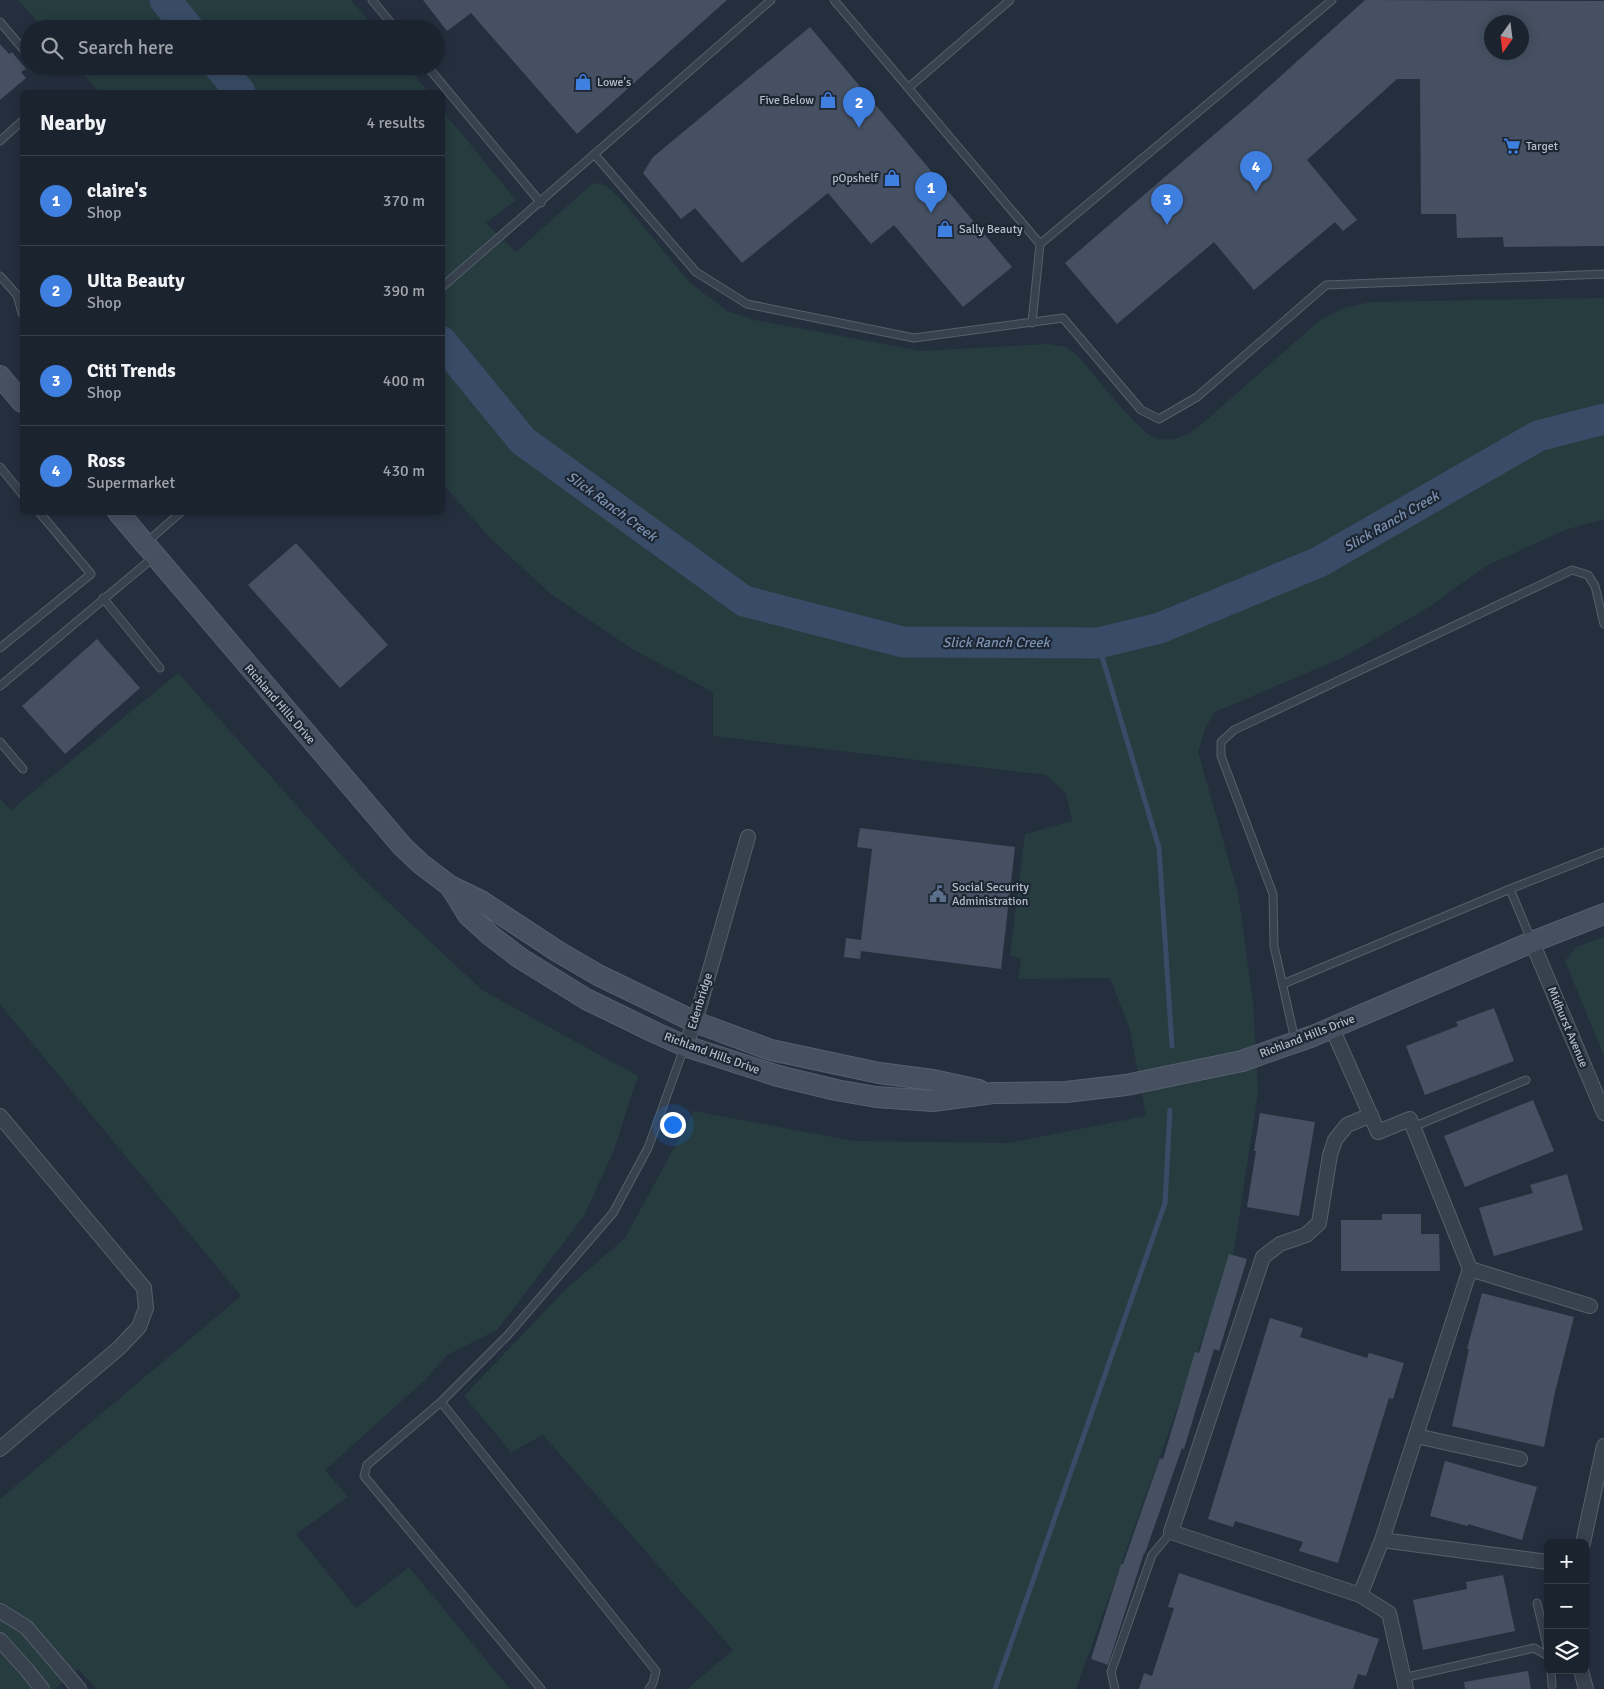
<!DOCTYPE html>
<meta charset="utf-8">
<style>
:root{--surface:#1b232e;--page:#242b36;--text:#f1f3f6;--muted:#a0a4aa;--line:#39404a;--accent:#8ab4f8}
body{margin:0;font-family:Signika,sans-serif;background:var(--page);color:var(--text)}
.controls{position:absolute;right:15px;bottom:15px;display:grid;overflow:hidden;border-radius:8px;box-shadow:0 2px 12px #0003}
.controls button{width:45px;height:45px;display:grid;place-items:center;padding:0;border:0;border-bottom:1px solid var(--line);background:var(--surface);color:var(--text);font:25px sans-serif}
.compass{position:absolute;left:1484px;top:15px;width:45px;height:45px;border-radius:50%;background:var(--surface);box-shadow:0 2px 12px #0003;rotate:194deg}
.you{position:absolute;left:672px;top:1124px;width:18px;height:18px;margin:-12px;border:4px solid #fff;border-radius:50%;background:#1a73e8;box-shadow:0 0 0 8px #1a73e833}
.badge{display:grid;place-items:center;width:32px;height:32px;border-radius:50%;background:var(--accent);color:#fff;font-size:16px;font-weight:700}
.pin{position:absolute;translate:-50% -41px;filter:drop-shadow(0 1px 2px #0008)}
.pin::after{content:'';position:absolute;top:26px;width:18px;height:15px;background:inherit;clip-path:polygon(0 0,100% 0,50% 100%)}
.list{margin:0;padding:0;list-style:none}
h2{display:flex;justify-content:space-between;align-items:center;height:65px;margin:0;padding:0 20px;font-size:21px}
h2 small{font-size:16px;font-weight:400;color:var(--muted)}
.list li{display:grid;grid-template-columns:32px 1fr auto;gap:15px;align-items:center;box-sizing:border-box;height:90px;padding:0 20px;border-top:1px solid var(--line)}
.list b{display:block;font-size:19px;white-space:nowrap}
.list p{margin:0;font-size:16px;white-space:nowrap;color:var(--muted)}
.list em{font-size:16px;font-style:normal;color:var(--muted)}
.icon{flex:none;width:28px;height:28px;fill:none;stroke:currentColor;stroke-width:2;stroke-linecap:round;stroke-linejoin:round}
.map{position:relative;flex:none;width:1604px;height:1689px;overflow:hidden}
.search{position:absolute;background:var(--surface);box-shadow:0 2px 12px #0003;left:20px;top:20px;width:425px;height:55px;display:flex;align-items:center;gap:12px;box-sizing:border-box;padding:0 18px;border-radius:28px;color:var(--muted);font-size:19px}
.panel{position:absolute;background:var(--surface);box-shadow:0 2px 12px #0003;left:20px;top:90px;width:425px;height:425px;border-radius:8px}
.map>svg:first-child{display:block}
.green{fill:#263c3f}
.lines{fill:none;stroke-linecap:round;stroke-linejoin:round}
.stream{stroke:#394c67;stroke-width:5}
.river{stroke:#394c67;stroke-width:31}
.building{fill:#455162;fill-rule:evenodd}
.lane-casing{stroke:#565f6c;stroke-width:9}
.street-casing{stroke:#565f6c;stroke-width:16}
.secondary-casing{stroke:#565f6c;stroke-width:22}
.lane{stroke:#38414e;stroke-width:7}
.street{stroke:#38414e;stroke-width:14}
.secondary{stroke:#465061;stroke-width:20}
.labels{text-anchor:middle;stroke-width:4.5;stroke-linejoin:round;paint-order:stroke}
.poi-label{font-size:12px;fill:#b4bcc9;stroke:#1d2633;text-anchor:start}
.street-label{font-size:12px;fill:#b4bcc9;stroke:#1d2633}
.water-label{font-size:14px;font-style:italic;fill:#7c92b1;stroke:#1d2633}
</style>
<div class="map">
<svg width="1604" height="1689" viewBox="0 0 1604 1689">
<rect width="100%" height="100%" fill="#242f3e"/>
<path class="green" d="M18 0H351L376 29H44Z
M76 66H407L428 92H99Z
M442 110 516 200 486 223 516 252 593 183 605 185 619 197 690 283 727 311 755 320 921 351 1048 344 1066 347 1078 356C1092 372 1139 433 1156 438 1175 443 1188 435 1202 424L1320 320 1344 308 1371 302 1604 298V519L1565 530 1486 566 1429 607 1344 657 1215 712 1205 728 1198 752 1238 893 1253 1002 1258 1093 1234 1251 1076 1689H687L733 1650 543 1435 511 1452 464 1396 564 1291 625 1238 694 1111 854 1141 1009 1143 1146 1116 1130 1030 1110 978 1018 979 1021 959 1010 955 1025 834 1072 821 1066 793 1046 775 713 736V692L632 649 551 594 489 537 443 484Z
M178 673 359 875 482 990 638 1076 614 1150 584 1216 497 1330 447 1355 426 1379 325 1470 348 1497 296 1534 356 1608 409 1567 510 1689H97L78 1669 55 1689H0V1499L241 1296 0 1004V799L11 810Z
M1604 937V1056L1565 961 1576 947Z"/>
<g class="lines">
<path class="stream" d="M1098 643 1159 848 1172 1046
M995 1689 1165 1203 1170 1110"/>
<path class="river" d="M165 0 189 29
M219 66 240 92
M442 342 523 441 744 601 903 642 1098 643 1160 628 1319 562 1538 436 1604 419"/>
</g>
<path class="building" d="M423 0H727L577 134 471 13 447 31Z
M1365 0 1604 1V246L1504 247 1503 237 1457 238 1456 214H1421L1420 79H1397L1307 160 1357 220 1343 231 1335 222 1254 290 1214 242 1117 324 1065 263 1253 101ZM1492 22H1522V52H1492Z
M810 27 1012 267 963 307 894 225 871 244 828 193 742 263 695 208 681 219 643 173 653 157Z
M0 44 9 54 12 52 26 69 21 72 26 78 0 100Z
M296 543 388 645 340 688 248 585Z
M97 639 140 688 65 754 22 706Z
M860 828 1015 847 1001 969 861 951 860 959 844 957 846 938 861 940 872 849 857 847Z
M1494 1008 1514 1061 1425 1095 1406 1046 1458 1026 1456 1022Z
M1533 1100 1554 1151 1465 1187 1444 1136Z
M1260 1113 1315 1122 1299 1216 1247 1207 1256 1151H1254Z
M1567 1174 1583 1230 1494 1256 1479 1208 1533 1193 1530 1185Z
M1382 1214H1421V1234H1439L1440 1271H1341V1220H1382Z
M1229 1254 1247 1259 1219 1351 1214 1349 1184 1449 1182 1448 1145 1553H1144L1108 1665 1091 1659 1121 1564H1123L1160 1458 1163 1459 1195 1352 1199 1353Z
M1482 1293 1574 1317 1555 1392 1544 1447 1452 1426 1469 1349H1467Z
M1270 1318 1303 1328 1300 1337 1367 1358 1369 1353 1404 1363 1393 1399 1389 1398 1338 1563 1299 1551 1303 1542 1235 1521 1233 1527 1208 1519Z
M1445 1461 1537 1487 1522 1540 1468 1524V1526L1430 1516Z
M1179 1573 1379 1639 1366 1676 1358 1674 1353 1689H1139L1144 1673 1152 1676 1174 1608 1168 1607Z
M1503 1575 1515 1631 1423 1650 1413 1600 1467 1589 1466 1582Z
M1528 1671 1531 1689H1465L1464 1682Z"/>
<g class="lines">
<g class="lane-casing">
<path id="lane" d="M372 0 396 29
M834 0 1040 244
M0 22 29 56
M427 66 541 203
M908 88 1010 0
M0 141 22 121
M595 155 696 272 747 304 914 338 1063 318 1141 410 1159 419 1197 397 1326 285 1604 274
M0 276 17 295 22 313
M442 287 771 0
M1032 323 1040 244 1332 0
M0 467 22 494
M147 542 181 512
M103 598 160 668
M0 648 91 574 39 512
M0 686 154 557
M0 742 23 769
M1532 942 1510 889 1604 852
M1283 984 1510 889
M1295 1040 1274 946 1273 894 1221 756V742L1234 730 1572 570 1588 575 1595 586 1604 624
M1413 1127 1526 1080
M441 1402 656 1671 653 1683 649 1689
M1537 1603 1548 1650
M1551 1670 1552 1686
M1403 1678 1534 1648 1548 1656
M541 1689 364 1476 367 1465 441 1402 507 1336 613 1213 648 1148 684 1048
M1115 1689 1111 1672 1152 1555 1171 1532"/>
</g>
<g class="street-casing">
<path id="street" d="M1532 942 1604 1113
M1332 1028 1378 1132 1410 1119 1470 1269 1382 1540 1548 1562
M685 1046 695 1022 748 837
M1371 1115 1347 1125 1335 1140 1330 1155 1319 1223 1306 1235 1280 1244 1263 1257 1171 1532 1360 1595 1382 1540
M0 1116 144 1288 146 1308 139 1327 119 1348 0 1449
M1470 1269 1590 1306
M1416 1436 1520 1459
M1583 1543 1604 1446
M1360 1595 1389 1613 1406 1689
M0 1611 26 1627 79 1689
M0 1640 27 1670 42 1689
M1581 1670 1586 1689"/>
</g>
<g class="secondary-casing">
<path id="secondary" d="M0 376 22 402
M118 512 402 846 421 864 450 886 481 901 557 951 598 975 695 1022 771 1050 879 1073 933 1080 979 1090
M450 886 468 915 490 935 520 958 586 999 656 1033 685 1046 778 1076 836 1090 876 1097 933 1101 993 1093 1066 1092 1126 1085 1242 1061 1313 1036 1532 942 1604 914"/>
</g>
<use href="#lane" class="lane"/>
<use href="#street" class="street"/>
<use href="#secondary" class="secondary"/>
</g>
<defs>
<g id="shop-bare" transform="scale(1.35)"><path d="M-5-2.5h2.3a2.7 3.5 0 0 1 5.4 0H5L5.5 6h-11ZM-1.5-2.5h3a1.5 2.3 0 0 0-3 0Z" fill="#3f7fe0" stroke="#1d2633" stroke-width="2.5" paint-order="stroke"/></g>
<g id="supermarket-bare" transform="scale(1.35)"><path d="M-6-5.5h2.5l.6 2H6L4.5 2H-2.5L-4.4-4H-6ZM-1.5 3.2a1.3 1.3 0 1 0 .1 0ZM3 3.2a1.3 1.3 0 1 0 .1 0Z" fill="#3f7fe0" stroke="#1d2633" stroke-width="2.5" paint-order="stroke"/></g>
<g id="civic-bare" transform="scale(1.35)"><path d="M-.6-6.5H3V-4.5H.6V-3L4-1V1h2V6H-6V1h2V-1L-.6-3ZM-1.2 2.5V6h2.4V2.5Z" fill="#5c6f8a" stroke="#1d2633" stroke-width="2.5" paint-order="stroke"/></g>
</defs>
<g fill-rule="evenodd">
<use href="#shop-bare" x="583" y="82"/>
<use href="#shop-bare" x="828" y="100"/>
<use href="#supermarket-bare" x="1512" y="146"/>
<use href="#shop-bare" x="892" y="178"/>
<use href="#shop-bare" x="945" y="229"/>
<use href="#civic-bare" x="938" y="894"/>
</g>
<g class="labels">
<g class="poi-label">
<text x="597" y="86">Lowe's</text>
<text x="814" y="104" text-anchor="end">Five Below</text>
<text x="1526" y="150">Target</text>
<text x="878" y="182" text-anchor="end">pOpshelf</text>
<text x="959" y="233">Sally Beauty</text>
<text x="952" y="891">Social Security<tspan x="952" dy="14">Administration</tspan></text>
</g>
<g class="street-label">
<text transform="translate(280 704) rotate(49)" y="4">Richland Hills Drive</text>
<text transform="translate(700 1001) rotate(-73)" y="4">Edenbridge</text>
<text transform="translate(1568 1027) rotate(67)" y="4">Midhurst Avenue</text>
<text transform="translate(1307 1036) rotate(-21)" y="4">Richland Hills Drive</text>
<text transform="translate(712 1053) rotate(20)" y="4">Richland Hills Drive</text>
</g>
<g class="water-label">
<text transform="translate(612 506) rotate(36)" y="5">Slick Ranch Creek</text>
<text transform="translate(1391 521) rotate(-30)" y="5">Slick Ranch Creek</text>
<text x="996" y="647">Slick Ranch Creek</text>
</g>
</g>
</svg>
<div class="controls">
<button>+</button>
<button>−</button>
<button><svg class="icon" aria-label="layers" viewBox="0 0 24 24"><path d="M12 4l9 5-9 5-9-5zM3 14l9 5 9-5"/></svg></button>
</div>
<svg class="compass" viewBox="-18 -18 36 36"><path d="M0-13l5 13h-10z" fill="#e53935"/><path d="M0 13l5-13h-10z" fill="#a0a4aa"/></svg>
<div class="you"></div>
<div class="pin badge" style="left:931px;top:213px;background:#3f7fe0">1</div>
<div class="pin badge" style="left:859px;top:128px;background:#3f7fe0">2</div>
<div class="pin badge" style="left:1167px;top:225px;background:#3f7fe0">3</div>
<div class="pin badge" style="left:1256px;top:192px;background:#3f7fe0">4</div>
<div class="search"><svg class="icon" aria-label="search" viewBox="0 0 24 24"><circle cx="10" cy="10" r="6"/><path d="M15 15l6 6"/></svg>Search here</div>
<section class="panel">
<h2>Nearby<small>4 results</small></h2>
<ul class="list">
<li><span class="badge" style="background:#3f7fe0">1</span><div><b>claire's</b><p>Shop</p></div><em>370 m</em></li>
<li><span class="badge" style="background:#3f7fe0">2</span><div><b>Ulta Beauty</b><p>Shop</p></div><em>390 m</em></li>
<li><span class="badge" style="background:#3f7fe0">3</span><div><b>Citi Trends</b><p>Shop</p></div><em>400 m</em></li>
<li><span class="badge" style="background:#3f7fe0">4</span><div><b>Ross</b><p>Supermarket</p></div><em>430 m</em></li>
</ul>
</section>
</div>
